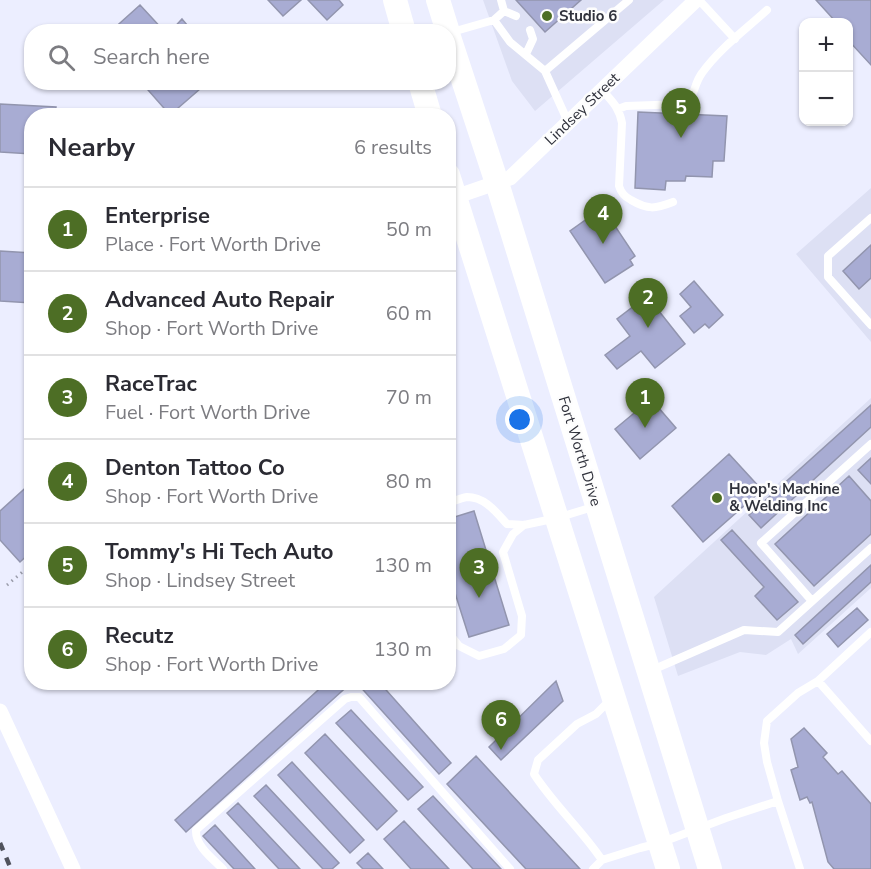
<!DOCTYPE html>
<meta charset="utf-8">
<style>
:root{--surface:#fff;--page:#f2f2f3;--text:#2b2b33;--muted:#7c7c81;--line:#e1e1e2;--accent:#4d6e25}
body{margin:0;font-family:"Nunito Sans",sans-serif;background:var(--page);color:var(--text)}
.controls{position:absolute;right:18px;top:18px;display:grid;overflow:hidden;border-radius:12px;box-shadow:0 2px 4px #0004}
.controls button{width:54px;height:54px;display:grid;place-items:center;padding:0;border:0;border-bottom:2px solid var(--line);background:var(--surface);color:var(--text);font:30px sans-serif}
.you{position:absolute;left:520px;top:420px;width:21px;height:21px;margin:-15px;border:4px solid #fff;border-radius:50%;background:#1a73e8;box-shadow:0 0 0 9px #1a73e833}
.badge{display:grid;place-items:center;width:39px;height:39px;border-radius:50%;background:var(--accent);color:#fff;font-size:20px;font-weight:700}
.pin{position:absolute;translate:-50% -50px;filter:drop-shadow(0 2px 3px #0008)}
.pin::after{content:'';position:absolute;top:32px;width:21px;height:18px;background:inherit;clip-path:polygon(0 0,100% 0,50% 100%)}
.list{margin:0;padding:0;list-style:none}
h2{display:flex;justify-content:space-between;align-items:center;height:78px;margin:0;padding:0 24px;font-size:26px}
h2 small{font-size:20px;font-weight:400;color:var(--muted)}
.list li{display:grid;grid-template-columns:39px 1fr auto;gap:18px;align-items:center;box-sizing:border-box;height:84px;padding:0 24px;border-top:2px solid var(--line)}
.list b{display:block;font-size:22px;white-space:nowrap}
.list p{margin:0;font-size:20px;white-space:nowrap;color:var(--muted)}
.list em{font-size:20px;font-style:normal;color:var(--muted)}
.icon{flex:none;width:33px;height:33px;fill:none;stroke:currentColor;stroke-width:2;stroke-linecap:round;stroke-linejoin:round}
.map{position:relative;flex:none;width:871px;height:869px;overflow:hidden}
.search{position:absolute;background:var(--surface);box-shadow:0 2px 4px #0004;left:24px;top:24px;width:432px;height:66px;display:flex;align-items:center;gap:15px;box-sizing:border-box;padding:0 21px;border-radius:24px;color:var(--muted);font-size:22px}
.panel{position:absolute;background:var(--surface);box-shadow:0 2px 4px #0004;left:24px;top:108px;width:432px;height:582px;border-radius:24px}
.map>svg:first-child{display:block}
.built{fill:#dde0f4}
.building{fill:#a8acd3;stroke:#9295ae;stroke-width:1.5}
.lines{fill:none;stroke-linecap:round;stroke-linejoin:round}
.path{stroke:#9a9caa;stroke-width:3;stroke-dasharray:1.5 4.5;stroke-linecap:butt}
.lane{stroke:#fff;stroke-width:8}
.street{stroke:#fff;stroke-width:15}
.primary{stroke:#fff;stroke-width:24}
.rail{stroke:#50525d;stroke-width:4.5;stroke-dasharray:8 8;stroke-linecap:butt}
.poi-dot{fill:#4d6e25;stroke:#fdfdfd;stroke-width:2}
.labels{text-anchor:middle;stroke-width:5;stroke-linejoin:round;paint-order:stroke}
.poi-label{font-size:15px;font-weight:bold;fill:#30323c;stroke:#fdfdfd;text-anchor:start}
.street-label{font-size:15px;fill:#30323c;stroke:#fdfdfd}
</style>
<div class="map">
<svg width="871" height="869" viewBox="0 0 871 869">
<rect width="100%" height="100%" fill="#eceeff"/>
<path class="built" d="M483 0H664L535 111 512 81Z
M871 188V342L796 254Z
M871 398V588L798 654 791 639 766 655 740 652 678 676 654 597Z"/>
<path class="building" d="M268 0H301L283 16Z
M308 0H339L343 5 327 20Z
M516 0H581L545 32Z
M816 0H871V65L848 40V22H836Z
M140 5 165 32H110Z
M182 19 193 32H170Z
M141 82H208L170 115Z
M0 104 56 107 55 116H32V154L0 152Z
M638 112 727 116 724 161H713L712 177 686 176 685 181H666L665 190 635 188Z
M598 211 608 226 613 223 635 256 630 260 633 265 605 283 570 231Z
M871 245V278L859 289 843 271Z
M0 251 32 253V303L0 301Z
M694 281 723 315 709 328 705 324 694 333 680 316 691 307 680 294Z
M647 296 685 344 655 368 641 351 617 369 605 355 630 336 617 319Z
M651 399 676 428 640 459 615 429Z
M871 405V427L761 528 749 515Z
M729 454 762 490 703 542 672 506Z
M871 458V484L858 470Z
M849 476 871 501V534L814 586 775 544Z
M32 482V551L20 562 0 540V511Z
M474 511 509 625 469 637 448 571V519Z
M732 530 798 602 777 620 755 596 764 587 721 540Z
M871 565V582L803 644 795 635Z
M857 608 868 620 838 647 827 634Z
M556 681 563 701 501 760 489 747Z
M327 682H352L186 832 175 820Z
M356 682H379L451 763 439 774Z
M351 710 423 787 408 800 336 723Z
M804 728 827 753 823 757 838 774 842 771 871 804V869H834L828 862 812 802 810 803 807 797 800 800 791 770 798 767 791 739Z
M325 734 397 811 377 830 305 753Z
M476 756 580 869H526L447 784Z
M292 762 364 840 350 853 278 775Z
M266 785 339 863 332 869H323L254 796Z
M433 796 501 869H473L418 809Z
M238 803 300 869H279L227 813Z
M404 821 449 869H411L384 839Z
M215 825 255 869H234L203 836Z
M368 853 383 869H363L357 863Z"/>
<g class="lines">
<path class="path" d="M7 585 26 569 32 574"/>
<path class="lane" d="M699 0 735 39
M504 11 516 16
M494 20 504 11 501 0
M452 32 494 20 510 42 545 71
M526 54 533 39 530 30
M602 90C612 101 619 107 622 123L619 186C621 193 625 197 631 200 648 210 655 209 673 202
M618 109 626 106 683 104C696 97 693 85 702 73 719 49 745 30 767 10
M568 122 545 71 629 0
M871 218 828 256V277L871 325
M448 503C454 501 461 498 467 497 485 497 496 512 507 524L524 525 557 518 593 507
M812 601 761 543 871 444
M448 632 459 646 479 656 504 649 521 635 522 616 503 552 513 534 524 525
M650 671 744 630 778 632 871 548
M818 681 871 632
M610 700 596 714 577 724 538 760 534 774C554 805 582 830 602 860L640 848 660 843 726 818 778 801 767 762 764 743 767 721 798 693 818 681 871 741
M778 801 800 869
M223 869C213 859 195 846 196 830L345 699 351 697H359L510 869
M593 869 602 860"/>
<path class="street" d="M455 197 510 178 696 0
M0 711 73 869"/>
<path class="primary" d="M395 0 404 32
M438 0 448 32
M448 34 497 183 710 869
M420 82 430 116
M448 175 668 869"/>
<path class="rail" d="M0 843 11 869"/>
</g>
<g class="poi-dot">
<circle cx="547" cy="16" r="6"/>
<circle cx="717" cy="498" r="6"/>
</g>
<g class="labels">
<g class="poi-label">
<text x="559" y="21">Studio 6</text>
<text x="729" y="494">Hoop's Machine<tspan x="729" dy="17">&amp; Welding Inc</tspan></text>
</g>
<g class="street-label">
<text transform="translate(582 109) rotate(-44)" y="5">Lindsey Street</text>
<text transform="translate(580 451) rotate(73)" y="5">Fort Worth Drive</text>
</g>
</g>
</svg>
<div class="controls">
<button>+</button>
<button>−</button>
</div>
<div class="you"></div>
<div class="pin badge" style="left:645px;top:428px">1</div>
<div class="pin badge" style="left:648px;top:328px">2</div>
<div class="pin badge" style="left:479px;top:598px">3</div>
<div class="pin badge" style="left:603px;top:244px">4</div>
<div class="pin badge" style="left:681px;top:138px">5</div>
<div class="pin badge" style="left:501px;top:750px">6</div>
<div class="search"><svg class="icon" aria-label="search" viewBox="0 0 24 24"><circle cx="10" cy="10" r="6"/><path d="M15 15l6 6"/></svg>Search here</div>
<section class="panel">
<h2>Nearby<small>6 results</small></h2>
<ul class="list">
<li><span class="badge">1</span><div><b>Enterprise</b><p>Place · Fort Worth Drive</p></div><em>50 m</em></li>
<li><span class="badge">2</span><div><b>Advanced Auto Repair</b><p>Shop · Fort Worth Drive</p></div><em>60 m</em></li>
<li><span class="badge">3</span><div><b>RaceTrac</b><p>Fuel · Fort Worth Drive</p></div><em>70 m</em></li>
<li><span class="badge">4</span><div><b>Denton Tattoo Co</b><p>Shop · Fort Worth Drive</p></div><em>80 m</em></li>
<li><span class="badge">5</span><div><b>Tommy's Hi Tech Auto</b><p>Shop · Lindsey Street</p></div><em>130 m</em></li>
<li><span class="badge">6</span><div><b>Recutz</b><p>Shop · Fort Worth Drive</p></div><em>130 m</em></li>
</ul>
</section>
</div>
